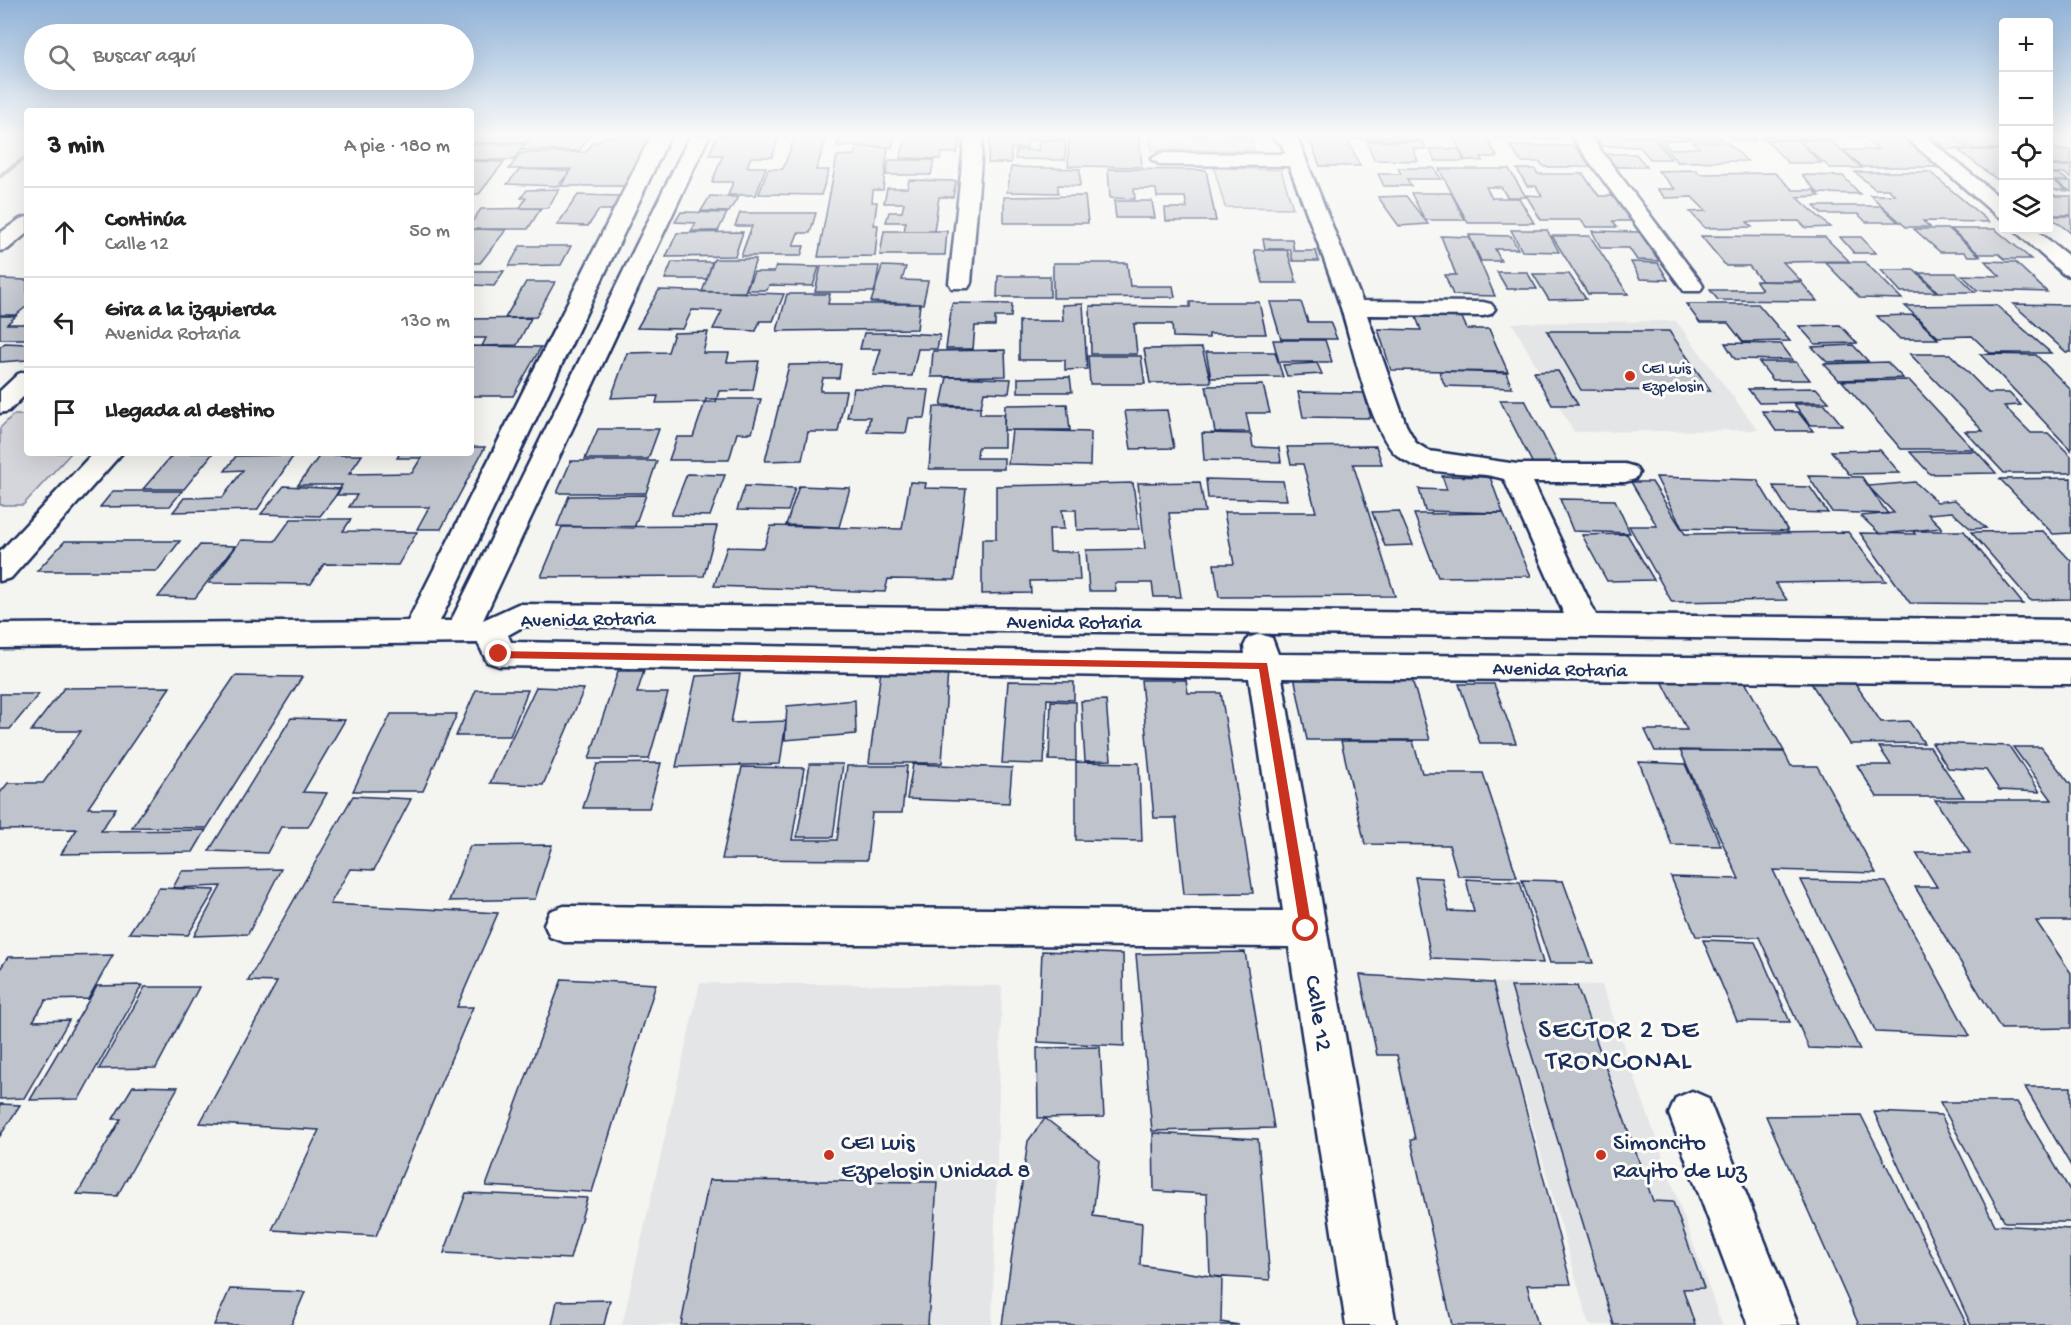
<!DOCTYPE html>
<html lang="es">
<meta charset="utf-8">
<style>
:root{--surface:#fff;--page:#f6f6f6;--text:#222;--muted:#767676;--line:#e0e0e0}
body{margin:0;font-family:"Gochi Hand",sans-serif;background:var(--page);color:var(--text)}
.controls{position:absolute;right:18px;top:18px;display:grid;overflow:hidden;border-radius:6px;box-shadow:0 6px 24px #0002}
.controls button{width:54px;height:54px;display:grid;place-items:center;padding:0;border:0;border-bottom:2px solid var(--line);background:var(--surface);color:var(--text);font:30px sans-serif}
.stop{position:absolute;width:18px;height:18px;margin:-14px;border:4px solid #c8321e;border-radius:50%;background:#fff}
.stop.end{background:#c8321e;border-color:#fff;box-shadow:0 2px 6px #0008}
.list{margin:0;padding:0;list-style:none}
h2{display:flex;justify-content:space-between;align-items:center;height:78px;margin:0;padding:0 24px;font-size:26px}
h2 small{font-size:20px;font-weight:400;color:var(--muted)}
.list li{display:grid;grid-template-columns:39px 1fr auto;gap:18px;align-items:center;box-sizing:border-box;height:90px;padding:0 24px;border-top:2px solid var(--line)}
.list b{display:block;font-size:22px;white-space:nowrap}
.list p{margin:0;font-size:20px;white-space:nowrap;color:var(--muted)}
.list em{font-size:20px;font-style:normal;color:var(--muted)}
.icon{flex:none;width:33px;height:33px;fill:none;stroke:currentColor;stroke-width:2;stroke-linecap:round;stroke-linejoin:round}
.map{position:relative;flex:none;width:2071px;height:1325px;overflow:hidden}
.search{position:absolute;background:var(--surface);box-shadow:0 6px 24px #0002;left:24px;top:24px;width:450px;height:66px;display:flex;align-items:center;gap:15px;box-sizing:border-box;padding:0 21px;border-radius:33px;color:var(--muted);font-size:22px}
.panel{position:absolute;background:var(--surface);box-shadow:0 6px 24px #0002;left:24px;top:108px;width:450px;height:348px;border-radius:6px}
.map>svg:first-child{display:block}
.built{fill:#e4e5e6}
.green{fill:#d4d6db;stroke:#78829c;stroke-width:1.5}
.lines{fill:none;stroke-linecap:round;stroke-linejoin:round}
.stream{fill:#717c98;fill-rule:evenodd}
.building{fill:#bfc3cc;stroke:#1b2f5e;stroke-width:1.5}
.minor-casing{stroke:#1b2f5e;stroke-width:5}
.minor{fill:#fdfcf7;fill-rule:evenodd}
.route{fill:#c8321e}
.poi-dot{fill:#c8321e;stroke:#fdfcf7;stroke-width:2}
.labels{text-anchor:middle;stroke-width:6;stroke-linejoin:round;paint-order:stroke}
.far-poi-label{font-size:16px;fill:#1b2f5e;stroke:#fdfcf7;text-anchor:start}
.street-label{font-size:20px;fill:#1b2f5e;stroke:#fdfcf7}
.near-street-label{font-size:24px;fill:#1b2f5e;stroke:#fdfcf7}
.near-poi-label{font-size:24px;fill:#1b2f5e;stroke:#fdfcf7;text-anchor:start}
.near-quarter-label{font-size:27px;letter-spacing:1.5px;fill:#1b2f5e;stroke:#fdfcf7}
</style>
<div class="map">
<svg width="2071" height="1325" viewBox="0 0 2071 1325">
<rect width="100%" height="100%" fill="#f4f4f1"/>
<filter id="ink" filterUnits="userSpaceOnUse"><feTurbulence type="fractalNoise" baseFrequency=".0167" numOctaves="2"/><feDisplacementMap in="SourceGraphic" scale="12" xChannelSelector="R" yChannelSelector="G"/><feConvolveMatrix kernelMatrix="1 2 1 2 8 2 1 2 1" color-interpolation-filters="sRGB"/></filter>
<g filter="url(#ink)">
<path class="built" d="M1676 321 1758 430 1574 432 1512 323Z
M700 983 1002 986 992 1325H622Z
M1493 983 1602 985 1722 1325H1589Z"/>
<path class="green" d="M1150 136H1250L1254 150H1152Z
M1214 168 1281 170 1293 208 1225 207Z
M13 415H27V453H71L23 505H0V428Z"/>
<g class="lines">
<path class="stream" d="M27 154V159L0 179V173Z"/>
</g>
<path class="building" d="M471 136H529L525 143H471Z
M531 136H589L579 151 521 150Z
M656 136 630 186H561L571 169H509L521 153 586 152 593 142H599L602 137Z
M717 136H779L772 157H751L747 167H766L756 195H728L733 182H712L723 155H709Z
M795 136H827L816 170H829L821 195 759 194 768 169H783Z
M841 136H895L892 147 837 146Z
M907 136H961L957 153H941L940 159 900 158Z
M990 136H1028L1027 148H1011V163H988Z
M1031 136H1065L1064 140H1030Z
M1139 136 1142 167 1068 166 1069 137Z
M1308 136H1346L1360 166H1320Z
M1350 136H1417L1420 140 1351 139Z
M1453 136H1486L1497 157H1481L1483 161 1465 160Z
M1494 136H1557L1559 139H1496Z
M1594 136H1682L1685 140H1655L1671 159H1650L1640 147 1602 146Z
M1685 136H1719L1722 139H1687Z
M1729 136H1752L1755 141 1732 140Z
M1759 136H1839L1842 139H1762Z
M1845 136H1900L1938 167H1863L1843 150H1878L1864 138Z
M1930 136H1951L1968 149H1946Z
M1955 136H1994L2004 143V149H1973Z
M1039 140 1066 141 1065 160 1015 159 1016 150H1038Z
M1658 140H1663L1670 149 1699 148 1693 142H1727L1747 161 1677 162Z
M1766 140H1798L1821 163H1788Z
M1798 140H1830L1862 168H1830Z
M1367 141 1423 142 1426 149H1413L1418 161 1374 160Z
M2048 142 2059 150H2071V165H2048Z
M471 144H524L514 160H471Z
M1510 146H1575L1591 167H1544L1540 162H1521Z
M857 147H888L883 190H873L872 202H877L874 225H878L875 256 818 257 837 156 855 155Z
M1430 149H1459L1464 161H1435Z
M1958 150H2003L2004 181H1999Z
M1605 154H1636L1647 167H1615Z
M889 160H934L931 175H886Z
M471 161 504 162 479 194H471Z
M2048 166H2071V178L2064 173H2048Z
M1011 167 1080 169V186L1058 185V193L1007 192Z
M1398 168H1434L1441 179H1407L1411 186H1384L1378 174H1401Z
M520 169 570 171 558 186 507 184Z
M1108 169 1206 170 1216 221H1166L1165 208H1187L1185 197H1157L1156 189H1134L1135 199 1110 198Z
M1439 169H1509L1526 197H1507L1501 187H1486L1492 198H1519L1534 223H1468Z
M1517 169H1535L1538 174H1583L1599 196H1613L1632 221H1613L1617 227H1586L1581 220H1541L1526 195 1542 196 1536 186H1527Z
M1696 170 1700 174 1775 173 1793 190H1813L1820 196 1797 197 1830 227 1806 228 1799 221 1747 222 1752 227 1705 228 1690 212 1706 211 1692 197 1665 198 1657 189H1675L1658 171Z
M1855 172H1930L1989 222 1923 221 1930 227H1906L1870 195H1895L1888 189H1875Z
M2048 174H2058L2069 181H2054L2067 191 2048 189Z
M1802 175 1843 176 1860 194 1818 193Z
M909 180 956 181 953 197H939L934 231H904L906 222H886L889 212H902L904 203H884L887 188H907Z
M2056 181H2071V192Z
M559 189 548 208H520L526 198H521L527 190Z
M2048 190 2056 196H2071V215H2048Z
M1411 193H1451L1465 220H1425Z
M578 195 622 196 613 210H599L588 226 557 225Z
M710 196 738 197 729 212 701 211Z
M1085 196 1088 223H1004V197Z
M1406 196 1428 224 1399 226 1378 197Z
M1114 201H1152L1155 218H1116Z
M1814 206H1881L1898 222H1866L1858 214H1822Z
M541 208 528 229H471V223L481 209Z
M681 212 727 213 718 231H691L696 223 675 222Z
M740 213H816L810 233H798L793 246H804L801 256H741L752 226H735Z
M2049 216H2071V233Z
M473 229 506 230 480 263H471Z
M1914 229H1949L1980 256H1968L1964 252H1940Z
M1951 229H1995L2031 259H2005L1999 254H1979Z
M1511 230H1547L1559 252 1522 251Z
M884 231H947L945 255H880Z
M1592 231 1640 232 1659 261 1637 260 1629 248H1601Z
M743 232 735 256 666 257 677 233Z
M1469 235 1511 236 1518 249H1495L1501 261H1481Z
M1441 236 1469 237 1495 296 1453 295 1445 275H1456Z
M1552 236H1590L1628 294H1588Z
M1701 236 1825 237 1849 261 1783 262 1801 281H1762L1749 266H1726Z
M1840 237H1861L1876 253H1854Z
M1263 239H1292L1294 251H1316L1319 261H1293L1290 249H1265Z
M520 246H571L561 265 509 266Z
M1254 250H1287L1297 283H1263Z
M714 259H756L745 292H702Z
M1985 261 2015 262 2047 292 1977 290 1962 275 2000 276Z
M672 262H712L707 279H665Z
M1631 262 1658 263 1668 280 1640 279Z
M1825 262H1865L1902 299 1860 298Z
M1053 263H1127L1130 286H1173L1175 297 1053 298Z
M776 266 819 267 813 286 769 285 767 290H746L754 272H774Z
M821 266H879L875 292H815Z
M882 266 906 267 902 280 928 281 923 304 871 302Z
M1881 270H1914L1936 292H1901Z
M471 271H504L494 286 473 285 471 288Z
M1497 272H1527L1537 289H1507Z
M1919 273H1956L1975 292H1938Z
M1533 274H1569L1586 299 1549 300Z
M998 276H1050V297H997Z
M0 279 27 280V306L16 315H0Z
M1756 281 1801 282 1817 301 1718 300 1710 290H1762Z
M526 282H555L536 317 505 318Z
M659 290 784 294 773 321H760L756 331 713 329 722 311 692 310 683 329 637 328Z
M787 294H830L828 304H920L917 329 777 331Z
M1190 302H1259L1266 334H1209V338L1173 337 1172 324H1134L1137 354H1091L1090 306 1190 307Z
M1270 302H1301L1308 322H1330L1337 339H1281Z
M952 303 1012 304 1011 317H995V326H975L973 349H946Z
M1083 304 1087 369 1065 370V360H1019V321H1063L1062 305Z
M1686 304H1758L1790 341 1743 342 1728 323H1700Z
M2013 304 2071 305V352H2066Z
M1996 305 2051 353H1990L1972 336 1938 337 1905 306Z
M1414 312 1460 313 1467 329H1489L1508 372 1391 370 1378 329 1421 330Z
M1913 315 1938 339H1900L1877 316Z
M0 316H16L7 324H27V339H0Z
M531 318 517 345 482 346 486 338H471V319Z
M1840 325 1857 343 1815 344 1799 326Z
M1547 331H1669L1711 391 1581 390Z
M708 332 703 353H729L727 362 759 361 753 390 719 391 716 402 656 403 658 396 611 398 627 353 668 352 674 333Z
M864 333H902L940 335 937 349H918L912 376 873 375 881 349H860Z
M1273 340H1325L1332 362H1279Z
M5 343 27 344V360L0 362V347Z
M1725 343 1781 344 1793 360 1735 359Z
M1853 345 1868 361 1827 362 1812 347Z
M471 346 541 347 513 396H471Z
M1202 348 1211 382 1150 383 1144 349Z
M1005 350 1006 376 931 377 933 351Z
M1206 352H1275L1283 377 1211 378Z
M1910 354H1950L1988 393H2009L2021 405 2004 406 2031 433H2048L2071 456V473H2004L1965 431H1983Z
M1980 354 2036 355 2071 390V450Z
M1088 356H1141L1145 384H1090Z
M1759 362H1796L1810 380H1773Z
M1887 362 1903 378 1839 380 1824 364Z
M1317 363 1322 374 1287 376 1283 365Z
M841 364 839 378H823L820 391H846L838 432H808L802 460 765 461 789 365Z
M1439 371 1506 373 1512 388 1445 386Z
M1558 371 1578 405H1552L1534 372Z
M947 377 1011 379 1009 393 984 392 981 407 941 405Z
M1070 377 1072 392H1018V378Z
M1909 380 1973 449H1901L1842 381Z
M1263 385 1270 413H1246L1250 432H1215L1206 386Z
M854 388 929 390 925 418H909L906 433 867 432 870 417H847Z
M1816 388 1829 402 1759 403 1748 389Z
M1298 392 1364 393 1371 418 1303 417Z
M706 399H761L752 433H737L729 460H669L677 437H693Z
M1500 400H1525L1559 466H1534Z
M1067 404 1070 430H1004L1005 405Z
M1794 404H1825L1842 425H1810Z
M934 407H980V414H1004V447H978L977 458H1004V469H929Z
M1167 410 1174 448 1131 449 1125 411Z
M1762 411 1798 412 1813 431H1776Z
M598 429H659L648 459H585Z
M1012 430 1091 432 1090 466 1008 464Z
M1202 433 1251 434 1253 447 1279 448 1281 462 1204 460Z
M1376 446 1382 464H1353L1395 596 1219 597 1214 564H1234L1224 512H1316L1303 464H1291L1287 447Z
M471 447H485L441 529H417L429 507H349L357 495H336L342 485H298L320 455H362L349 474 412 473 421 458H397L400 453H471Z
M1880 450 1900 473 1849 474 1831 451Z
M1976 451 1996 473 1930 474 1910 452Z
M174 453H213L184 489H143Z
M294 455 257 510 173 512 184 498 223 497 243 470 225 471 236 456Z
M571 461H657L646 493H557Z
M687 474 725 475 710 516 671 515Z
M1442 476 1490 477 1503 513 1425 511 1419 489 1447 490Z
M1808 476 1862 477 1888 514 1832 512Z
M1656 477 1757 480 1788 531 1682 528Z
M2071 478V533L2053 534 2000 479Z
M1206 479 1283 481 1287 500 1208 498Z
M910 482 926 483 925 488 966 489 955 580 888 579 885 592 714 586 727 547 764 548 771 526 902 529Z
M1200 482 1205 512 1169 513 1181 597H1154L1152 583H1115L1116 591H1089L1086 550 1145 549 1138 483Z
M1631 482H1652L1685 534 1848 532 1886 581 1775 583 1787 600 1672 602 1629 526H1657Z
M1915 482 1937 502 1955 500 1986 528 1971 529 1952 512 1928 514 1942 528 1880 534 1861 516 1894 513 1868 486Z
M1133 483 1139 529 1077 530 1076 510H1062L1064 529H1049L1050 552H1078L1080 580 1030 581 1031 593 982 594V539H996V486Z
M284 486 341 489 320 516 261 514Z
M745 486 795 488 788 511 737 510Z
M799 486 850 488 839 527 786 525Z
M1773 486 1810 487 1828 513 1789 512Z
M113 491H182L170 506 100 507Z
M646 495 634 528 557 526 569 496Z
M1560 499 1615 500 1630 533 1573 531Z
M1399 511 1413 545 1385 546 1372 512Z
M1503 513 1531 576 1438 577 1414 514Z
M291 519H351L343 531 417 532 398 565 324 564 311 584 209 583 241 540 275 541Z
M717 526 704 576 541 577 562 527Z
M1913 531H1964L2023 604 1910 603 1860 533 1915 534Z
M2043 531 2071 561V599L2030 600 1971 532Z
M1627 534 1654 580 1607 581 1582 535Z
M65 541H180L157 571H37Z
M200 545 235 546 195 598 158 597Z
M881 670H948L942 763H869Z
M618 671H644L637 693H668L649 759H589Z
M1658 673H1740L1784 751H1655L1645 730H1687Z
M740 674 731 723 786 721 780 764 676 767 696 676Z
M235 676 302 677 207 828 132 827Z
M1294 676H1411L1430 740H1307Z
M1141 680H1186L1188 693H1221L1253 893 1184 894 1176 818H1154Z
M1809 680H1853L1881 722 1909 721 1924 743 1850 744Z
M1008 681 1074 682V700L1047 699 1044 764 1002 763Z
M1459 684H1494L1516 743H1480Z
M170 687 88 808H116L101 831 206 830 193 852 61 854 77 829 0 830V793L8 783H43L81 731H31L64 688Z
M536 687 584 689 543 785 490 783Z
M476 690H528L510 736H456Z
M0 694H39L10 729H0Z
M855 700 856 734 785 740 787 706Z
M1106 700 1111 760 1085 761 1081 701Z
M1051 701 1076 702V761L1049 760Z
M391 714H457L423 791H353Z
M291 718 345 720 303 792 327 793 308 827H281L267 853 209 851Z
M1341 741H1413L1422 773H1483L1517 877 1458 876 1449 845 1365 844Z
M1932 743 2009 746 2040 792 1999 790 1986 770 1948 768Z
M1879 747H1930L1964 797H1877L1857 765H1891Z
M2013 747H2041L2071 785V921H2036L2071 973V1028L2001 1029 1915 887H1937L1916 853H1970L1935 800H2052Z
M1680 750 1784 752 1791 766H1817L1876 873 1773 870 1860 1050 1809 1048 1759 937 1696 936 1671 877 1739 879Z
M1076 762 1139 763 1142 841 1076 840Z
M1639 762 1685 764 1721 846 1672 845Z
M661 763 649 808H583L597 764Z
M810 764H843L833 837H797Z
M913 764 1012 768 1009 803 907 799Z
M847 766H907L902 813H872L867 860 722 859 742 767 804 768 792 840H837Z
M353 796 411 799 374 870 350 869 330 904 498 913 457 1007H473L376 1236 272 1230 319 1130 200 1123 277 982 248 981Z
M552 845 535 899 449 901 470 846Z
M281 869 248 934 194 936 221 886 173 888 182 871Z
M1415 877 1442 878 1449 911 1474 912 1466 879 1520 882 1543 963 1431 958Z
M1522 880 1563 881 1593 963H1550Z
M1801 880 1886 882 1970 1036 1876 1032Z
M159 888 215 890 188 935 129 933Z
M1703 940 1755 942 1790 1022 1737 1021Z
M1042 951 1123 954 1124 1046 1038 1042Z
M1245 952 1274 1128 1152 1131 1136 954Z
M113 955 88 999 46 1000 33 1021 69 1020 24 1098 0 1099V969L8 957Z
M1360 975 1493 983 1571 1284 1527 1285 1538 1325H1452L1411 1140 1415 1139 1397 1055H1377Z
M562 979 656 984 592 1192 486 1186Z
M142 985 79 1099 30 1100 97 986Z
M1577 986 1653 1201 1673 1202 1704 1288 1683 1289 1695 1325H1614L1511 987Z
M145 987H199L156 1068 99 1069Z
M1100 1047 1104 1117 1038 1118 1037 1048Z
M133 1086 178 1087 117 1196 77 1194 121 1119H113Z
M2025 1087H2071V1166Z
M1940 1102H2017L2071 1192V1222H2005Z
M0 1104 20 1105 0 1136Z
M1874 1112 1941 1115 1995 1225 2071 1229V1325H1971Z
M1861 1115 1967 1325H1859L1766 1116Z
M1045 1118 1099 1160 1093 1216 1142 1223 1140 1265 1222 1278 1221 1322 1239 1325H1002L1028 1141Z
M1153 1133 1258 1139 1270 1280 1210 1276 1207 1194 1154 1191Z
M709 1180 937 1182 928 1325H681Z
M466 1193 587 1198 570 1259 444 1253Z
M230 1289 305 1292 291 1325H214Z
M610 1300 604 1325H552L557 1301Z"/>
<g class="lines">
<g class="minor-casing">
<path id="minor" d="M651 136H670L440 621H451L690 136H709L483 620 518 604 1564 614 1504 479C1469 468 1428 480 1398 456 1371 435 1352 342 1341 308 1325 260 1307 213 1289 166L1161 165 1151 159 1161 153 1285 154 1282 145 1271 136H1294L1299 142 1362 301 1483 302 1491 304 1495 309 1491 314 1483 316 1367 315 1406 425 1416 443 1429 451 1517 464H1625L1635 467 1639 473 1635 479 1625 482H1533L1596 615 2071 620V642L524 626 508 635 511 642 1245 654 1244 646 1248 638 1260 634 1272 638 1278 654 2071 660V684L1282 678 1396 1325H1346L1289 947 564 942 550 937 544 924 550 911 564 906 1283 911 1249 678 499 666 487 662 478 643 0 648V624L408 621Z
M965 136H983L971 283 968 288H952L949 283Z
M1571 136H1590L1700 281 1703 286 1700 291H1684Z
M1904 136H1925L2004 201V218L1997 216Z
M27 217V233L8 249 0 251V233L20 219Z
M2014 230H2036L2071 258V276L2063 274Z
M27 371V393L9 411 0 413V391L18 374Z
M93 453H122L11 578 0 581V552Z
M1692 1091 1708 1098 1798 1325H1748L1669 1114 1676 1098Z"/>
</g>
<use href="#minor" class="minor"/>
</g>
</g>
<linearGradient id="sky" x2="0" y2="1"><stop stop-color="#8fb2d8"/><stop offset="0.42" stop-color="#fafaf9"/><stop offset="1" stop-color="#fafaf9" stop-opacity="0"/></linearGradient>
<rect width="2071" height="322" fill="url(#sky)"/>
<path class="route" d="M499 651 1267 663 1312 929 1306 934 1300 929 1259 669 499 658 494 654Z"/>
<g class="poi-dot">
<circle cx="1630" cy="376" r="6"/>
<circle cx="829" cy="1155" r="6"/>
<circle cx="1601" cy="1155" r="6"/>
</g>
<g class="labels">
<g class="far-poi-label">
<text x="1642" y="373">CEI Luis<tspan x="1642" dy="18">Ezpelosin</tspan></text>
</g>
<g class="street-label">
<text transform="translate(588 618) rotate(-1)" y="7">Avenida Rotaria</text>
<text x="1074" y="628">Avenida Rotaria</text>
<text transform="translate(1560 668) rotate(1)" y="7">Avenida Rotaria</text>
</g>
<g class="near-street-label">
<text transform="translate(1320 1013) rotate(81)" y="8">Calle 12</text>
</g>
<g class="near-poi-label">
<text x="841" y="1149">CEI Luis<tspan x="841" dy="28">Ezpelosin Unidad 8</tspan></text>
<text x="1613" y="1149">Simoncito<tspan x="1613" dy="28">Rayito de Luz</tspan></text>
</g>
<g class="near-quarter-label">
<text x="1619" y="1037">SECTOR 2 DE<tspan x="1619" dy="31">TRONCONAL</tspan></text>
</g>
</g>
</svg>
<div class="controls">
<button>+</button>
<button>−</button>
<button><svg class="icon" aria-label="locate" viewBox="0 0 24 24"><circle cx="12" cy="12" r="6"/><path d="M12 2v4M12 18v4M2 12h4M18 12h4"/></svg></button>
<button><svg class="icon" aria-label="layers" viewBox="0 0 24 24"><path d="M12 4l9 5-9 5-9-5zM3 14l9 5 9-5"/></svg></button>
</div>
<div class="stop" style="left:1306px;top:929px"></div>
<div class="stop end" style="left:499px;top:654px"></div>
<div class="search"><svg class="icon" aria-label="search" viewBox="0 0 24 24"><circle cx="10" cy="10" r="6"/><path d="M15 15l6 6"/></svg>Buscar aquí</div>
<section class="panel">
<h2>3 min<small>A pie · 180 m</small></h2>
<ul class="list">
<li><svg class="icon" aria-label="ahead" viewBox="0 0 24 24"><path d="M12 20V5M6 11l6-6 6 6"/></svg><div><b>Continúa</b><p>Calle 12</p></div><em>50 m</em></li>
<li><svg class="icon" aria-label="left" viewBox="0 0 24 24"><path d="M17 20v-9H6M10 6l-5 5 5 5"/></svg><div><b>Gira a la izquierda</b><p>Avenida Rotaria</p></div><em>130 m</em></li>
<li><svg class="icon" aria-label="arrive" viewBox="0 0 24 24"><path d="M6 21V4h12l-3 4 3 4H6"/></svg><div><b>Llegada al destino</b></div></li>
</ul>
</section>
</div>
